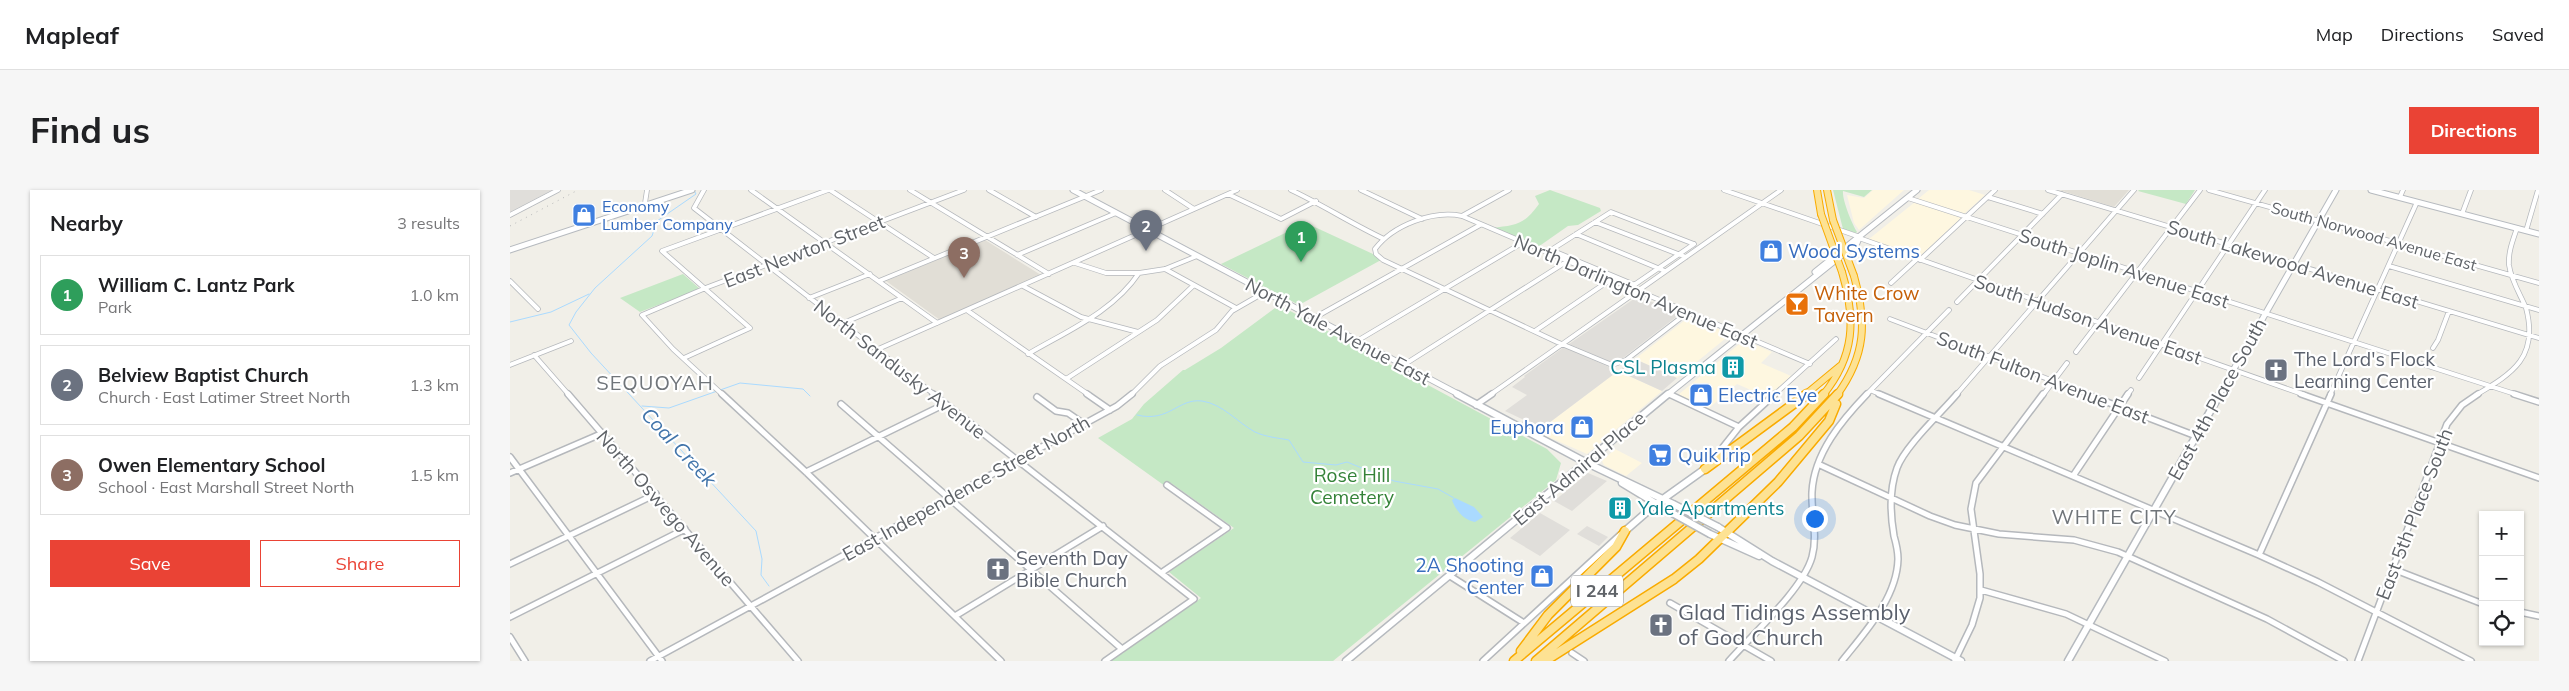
<!DOCTYPE html>
<meta charset="utf-8">
<style>
:root{--surface:#fff;--page:#f6f6f6;--text:#202124;--muted:#757577;--line:#e0e0e0;--accent:#ea4335}
body{margin:0;font-family:Mulish,sans-serif;background:var(--page);color:var(--text)}
.controls{position:absolute;right:15px;bottom:15px;display:grid;overflow:hidden;border-radius:0px;box-shadow:0 1px 4px #0004}
.controls button{width:45px;height:45px;display:grid;place-items:center;padding:0;border:0;border-bottom:1px solid var(--line);background:var(--surface);color:var(--text);font:25px sans-serif}
.you{position:absolute;left:1304px;top:328px;width:18px;height:18px;margin:-12px;border:4px solid #fff;border-radius:50%;background:#1a73e8;box-shadow:0 0 0 8px #1a73e833}
.badge{display:grid;place-items:center;width:32px;height:32px;border-radius:50%;background:var(--accent);color:#fff;font-size:16px;font-weight:700}
.pin{position:absolute;translate:-50% -41px;filter:drop-shadow(0 1px 2px #0008)}
.pin::after{content:'';position:absolute;top:26px;width:18px;height:15px;background:inherit;clip-path:polygon(0 0,100% 0,50% 100%)}
.list{margin:0;padding:0;list-style:none}
h2{display:flex;justify-content:space-between;align-items:center;height:65px;margin:0;padding:0 20px;font-size:21px}
h2 small{font-size:16px;font-weight:400;color:var(--muted)}
.list li{display:grid;grid-template-columns:32px 1fr auto;gap:15px;align-items:center;box-sizing:border-box;height:80px;margin:0 10px 10px;padding:0 10px;border:1px solid var(--line);border-radius:0px}
.list b{display:block;font-size:19px;white-space:nowrap}
.list p{margin:0;font-size:16px;white-space:nowrap;color:var(--muted)}
.list em{font-size:16px;font-style:normal;color:var(--muted)}
.actions{display:flex;gap:10px;padding:15px 20px}
.actions a{flex:1;padding:11px 0;border:1px solid var(--accent);border-radius:0px;text-align:center;font-size:18px;color:var(--accent)}
.actions .main{background:var(--accent);color:#fff}
.icon{flex:none;width:28px;height:28px;fill:none;stroke:currentColor;stroke-width:2;stroke-linecap:round;stroke-linejoin:round}
.map{position:relative;flex:none;width:2029px;height:471px;overflow:hidden;border-radius:0px}
header{display:flex;align-items:center;gap:30px;box-sizing:border-box;height:70px;padding:0 25px;background:var(--surface);border-bottom:1px solid var(--line)}
header strong{font-size:24px}
nav{display:flex;gap:28px;margin-inline-start:auto;font-size:18px}
.intro{display:flex;align-items:center;justify-content:space-between;box-sizing:border-box;height:120px;padding:0 30px}
h1{margin:0;font-size:35px}
.button{padding:12px 22px;border-radius:0px;background:var(--accent);color:#fff;font-size:18px;font-weight:700}
main{display:flex;gap:30px;padding:0 30px}
aside{flex:1;background:var(--surface);border-radius:0px;box-shadow:0 1px 4px #0004}
.map>svg:first-child{display:block}
.commercial{fill:#fef7e0}
.industrial{fill:#e0deda}
.education{fill:#e1ded6}
.green{fill:#c5e8c5}
.water{fill:#aadaff}
.lines{fill:none;stroke-linecap:round;stroke-linejoin:round}
.stream{stroke:#aadaff;stroke-width:1}
.street-far1-casing{stroke:#b5b8bc;stroke-width:5.5}
.street-casing{stroke:#b5b8bc;stroke-width:8}
.secondary-far1-casing{stroke:#b6babf;stroke-width:7}
.secondary-casing{stroke:#b6babf;stroke-width:9}
.highway-far1-casing{stroke:#f9ab00;stroke-width:8}
.highway-casing{stroke:#f9ab00;stroke-width:11}
.street-far1{stroke:#fff;stroke-width:4}
.street{stroke:#fff;stroke-width:5}
.secondary-far1{stroke:#fff;stroke-width:5}
.secondary{stroke:#fff;stroke-width:6}
.highway-far1{stroke:#fde293;stroke-width:6}
.highway{stroke:#fde293;stroke-width:8}
.rail{stroke:#b6b7b8;stroke-width:1;stroke-dasharray:1 5;stroke-linecap:butt}
.secondary-bridge-casing{stroke:#b6babf;stroke-width:9;stroke-linecap:butt}
.highway-bridge-casing{stroke:#f9ab00;stroke-width:8;stroke-linecap:butt}
.secondary-bridge{stroke:#fff;stroke-width:6}
.highway-bridge{stroke:#fde293;stroke-width:6}
.labels{text-anchor:middle;stroke-width:4.5;stroke-linejoin:round;paint-order:stroke}
.far-shop-label{font-size:16px;fill:#366cbe;stroke:#fff;text-anchor:start}
.far-street-label{font-size:16px;fill:#5f6368;stroke:#fff}
.shield{fill:#fff;stroke:#8f9295;stroke-width:1}
.shield-label{font-size:18px;font-weight:bold;fill:#5f6368}
.street-label{font-size:19px;fill:#5f6368;stroke:#fff}
.shop-label{font-size:19px;fill:#366cbe;stroke:#fff;text-anchor:start}
.food-label{font-size:19px;fill:#c56008;stroke:#fff;text-anchor:start}
.worship-label{font-size:19px;fill:#5b616d;stroke:#fff;text-anchor:start}
.culture-label{font-size:19px;fill:#0d838f;stroke:#fff;text-anchor:end}
.park-label{font-size:19px;fill:#348238;stroke:#fff}
.neighbourhood-label{font-size:20px;letter-spacing:1px;fill:#70757a;stroke:#fff}
.water-label{font-size:20px;font-style:italic;fill:#4174aa;stroke:#fff}
.near-worship-label{font-size:22px;fill:#5b616d;stroke:#fff;text-anchor:start}
</style>
<header>
<strong>Mapleaf</strong>
<nav><a>Map</a><a>Directions</a><a>Saved</a></nav>
</header>
<div class="intro"><h1>Find us</h1><a class="button">Directions</a></div>
<main>
<aside>
<h2>Nearby<small>3 results</small></h2>
<ul class="list">
<li><span class="badge" style="background:#2e9e5b">1</span><div><b>William C. Lantz Park</b><p>Park</p></div><em>1.0 km</em></li>
<li><span class="badge" style="background:#6b7280">2</span><div><b>Belview Baptist Church</b><p>Church · East Latimer Street North</p></div><em>1.3 km</em></li>
<li><span class="badge" style="background:#8d6e63">3</span><div><b>Owen Elementary School</b><p>School · East Marshall Street North</p></div><em>1.5 km</em></li>
</ul>
<div class="actions"><a class="main">Save</a><a>Share</a></div>
</aside>
<div class="map">
<svg width="2029" height="471" viewBox="0 0 2029 471">
<rect width="100%" height="100%" fill="#f1efe8"/>
<path class="commercial" d="M1363 0H1394L1349 40 1344 33 1337 5 1354 8Z
M1419 0H1459L1475 5 1454 24 1408 9Z
M1405 12 1452 27 1409 67 1359 49Z
M1179 127 1221 144 1167 188 1125 169Z
M1234 150 1262 162 1251 173 1281 186 1257 207 1227 194 1198 219 1168 205Z
M1108 181 1152 201 1077 264 1027 242Z
M1105 259 1132 273 1116 286 1094 275 1092 271Z"/>
<path class="industrial" d="M0 0H42L0 22Z
M1128 106 1170 124 1113 168 1103 173 1059 154Z
M1054 157 1108 181 1125 169 1167 188 1152 201 1108 181 1027 242 1011 233 1014 230 995 221 1017 205 1002 197 1015 187 1014 186Z
M1078 283 1097 291 1062 321 1044 311Z
M1030 323 1060 340 1030 366 1000 348Z
M1077 336 1098 347 1089 356 1067 344Z"/>
<path class="education" d="M1549 0H1619L1604 17Z
M475 50 531 85 430 130 376 91Z"/>
<path class="green" d="M1040 0 1090 18 1091 21 1068 35 1058 36 1028 57 982 38C1006 35 1014 35 1029 14L1025 6Z
M1323 0H1362L1354 7 1333 1C1332 10 1342 34 1347 42L1346 43 1333 39Z
M1685 0 1676 14 1628 1 1629 0Z
M796 33 863 64 871 70 789 115 711 74Z
M173 84 190 99 130 122 110 108Z
M769 115 1037 259 1051 273 1046 290 823 471H601L691 408 659 382 724 338 661 293 655 296 588 248 622 229 634 214 673 180H675L711 158Z"/>
<path class="water" d="M945 308 964 317 973 327 965 332C954 330 946 321 942 310Z"/>
<g class="lines">
<path class="stream" d="M184 0 186 4 147 31 142 46 85 98 66 122 59 135 81 163 246 341 252 369 251 385 259 396
M0 132 41 122 79 104
M132 216 159 218 230 193 293 199 300 206
M627 225C659 233 668 208 692 211 713 214 728 233 745 242 756 247 768 248 779 250L793 272 826 275 837 272 884 291 928 299 944 308"/>
<g class="street-far1-casing">
<path id="street-far1" d="M137 0 135 13 137 15
M194 0 184 18 425 205
M241 0 427 133
M320 0 424 68
M400 0 539 84
M479 0 526 27
M655 0 684 19
M781 0C813 15 842 34 874 49
M851 0 912 29
M1214 0 1350 47
M1538 0 2029 148
M1699 0 2029 93
M718 4 771 29 806 11
M1478 7 1533 24
M1890 7 1893 0
M1398 8 2008 205
M1952 24 1961 0
M0 25 48 0
M952 26 999 0
M1085 32 1176 67
M2016 41 2028 0
M1066 44 1155 81
M1349 48 1795 205
M1041 60 1101 22 1184 54
M1041 60 1125 95
M507 65 606 23
M1410 70 1485 0
M565 73 596 83H629
M1879 76 2029 120
M655 79 726 118
M0 91 28 119
M369 91 591 0
M1381 93 1407 69
M1124 95 1184 54
M513 96 571 127 628 142
M299 108 360 84
M1447 112 1552 4
M458 121 579 205
M1177 123 1116 170 1102 175 1047 152 873 70 866 64 865 59C883 35 923 20 952 26L1300 174
M804 128 970 35
M1380 129 1580 205
M331 134 392 108
M1025 141 1100 90
M847 151 1012 53
M1923 158 1928 150 1939 121
M366 160 727 0
M1566 162 1690 0
M518 164C557 141 603 122 629 83L655 79 687 66
M24 165 59 205
M174 168 240 138 152 61 318 0
M0 175 61 151
M892 176 1056 72
M1629 188 1755 0
M556 189 647 130 684 95
M1362 201 1372 205
M1159 204 1162 205
M213 205 163 159 132 125 198 97 454 0
M621 205 650 176 706 140 722 121 755 102
M980 205 1271 0
M1264 205 1326 149
M1356 205 1439 120
M1446 205 1624 0
M1533 205 1557 173
M1617 205 1621 200
M1820 205 1907 12
M1966 205C2003 183 2029 167 2016 118 2010 104 2001 90 1999 75 1998 62 2003 50 2007 38"/>
</g>
<g class="street-casing">
<path id="street" d="M58 204 288 471
M212 204 296 282 491 471
M423 204 684 409 595 471
M577 204 600 220
M1159 204 1229 237
M1369 204 1749 365 1808 392 1961 471
M1576 204 1686 246
M1791 204 2029 288
M2004 204 2029 212
M527 207 546 221 558 223 574 234
M331 214 612 459
M966 215 982 204
M0 267 152 471
M1202 271 1229 237 1265 204
M1308 274 1420 326 1445 335 1489 344 1564 350 1608 362 1757 429 1834 471
M296 282 435 214
M0 283 93 243
M1563 286 1618 204
M1749 365 1821 204
M0 374 146 304
M1883 379 1973 414
M651 383 717 338 657 295
M940 386 1014 433
M1471 400 1556 424 1655 471
M1160 413 1261 471
M2010 422 2029 426
M445 426 593 336
M0 427 175 339
M0 447 15 471
M1062 463 1074 471
M1445 470 1462 435 1470 408V384L1461 319 1466 293 1533 204
M140 471 607 216 622 204
M973 471 1110 345
M1219 471C1242 445 1293 399 1302 367 1308 345 1301 324 1302 302 1304 263 1332 230 1357 204
M1332 471C1355 442 1387 408 1388 369 1388 361 1386 353 1384 346 1380 323 1379 300 1387 278 1395 256 1431 223 1447 204
M1848 471 1937 234 1952 215 1968 204"/>
</g>
<g class="secondary-far1-casing">
<path id="secondary-far1" d="M563 0 950 205
M1861 0 2029 44
M0 60 182 0
M1305 82 1407 0
M1157 205 1347 53 1349 48
M1709 205 1826 0"/>
</g>
<g class="secondary-casing">
<path id="secondary" d="M947 204 1077 273 1163 314
M1112 293 1155 319
M1208 337 1262 371 1451 471
M1115 341 1146 314 1195 279
M1200 344 1249 366
M836 471 1158 204
M1558 471 1710 204"/>
</g>
<g class="highway-far1-casing">
<path id="highway-far1" d="M1307 0 1311 24
M1317 0 1323 30
M1295 205 1330 176
M1313 205C1345 166 1346 129 1332 82
M1327 205C1356 165 1357 132 1344 86"/>
</g>
<g class="highway-casing">
<path id="highway" d="M1195 279 1297 204
M1011 461 1038 425 1106 357 1115 341
M1004 471 1283 237 1314 204
M1026 471 1289 246 1328 204
M1035 471 1164 389 1189 369 1268 292 1319 231 1326 214"/>
</g>
<use href="#street-far1" class="street-far1"/>
<use href="#street" class="street"/>
<use href="#secondary-far1" class="secondary-far1"/>
<use href="#secondary" class="secondary"/>
<use href="#highway-far1" class="highway-far1"/>
<use href="#highway" class="highway"/>
<path class="rail" d="M0 36 68 0"/>
<g class="secondary-bridge-casing">
<path id="secondary-bridge" d="M1163 314 1208 337
M1155 319 1200 344"/>
</g>
<g class="highway-bridge-casing">
<path id="highway-bridge" d="M1311 24 1332 82
M1323 30 1344 86"/>
</g>
<use href="#secondary-bridge" class="secondary-bridge"/>
<use href="#highway-bridge" class="highway-bridge"/>
</g>
<defs>
<g id="shop-square" transform="scale(1.25)"><rect x="-9" y="-9" width="18" height="18" rx="4" fill="#3f7fe0" stroke="#fff"/><path d="M-5-2.5h2.3a2.7 3.5 0 0 1 5.4 0H5L5.5 6h-11ZM-1.5-2.5h3a1.5 2.3 0 0 0-3 0Z" fill="#fff"/></g>
<g id="bar-square" transform="scale(1.25)"><rect x="-9" y="-9" width="18" height="18" rx="4" fill="#e8710a" stroke="#fff"/><path d="M-6-5H6L.8 .8V4.5H3.5V6h-7V4.5H-.8V.8Z" fill="#fff"/></g>
<g id="building-square" transform="scale(1.25)"><rect x="-9" y="-9" width="18" height="18" rx="4" fill="#0f9aa8" stroke="#fff"/><path d="M-4-6H4V6H1V3H-1V6H-4ZM-2.5-4.3h1.7v1.8h-1.7ZM.8-4.3h1.7v1.8H.8ZM-2.5-1h1.7V.8h-1.7ZM.8-1h1.7V.8H.8Z" fill="#fff"/></g>
<g id="church-square" transform="scale(1.25)"><rect x="-9" y="-9" width="18" height="18" rx="4" fill="#6b7280" stroke="#fff"/><path d="M-1.2-6h2.4v3.5h3.3v2.4h-3.3V6h-2.4V-.1h-3.3v-2.4h3.3Z" fill="#fff"/></g>
<g id="supermarket-square" transform="scale(1.25)"><rect x="-9" y="-9" width="18" height="18" rx="4" fill="#3f7fe0" stroke="#fff"/><path d="M-6-5.5h2.5l.6 2H6L4.5 2H-2.5L-4.4-4H-6ZM-1.5 3.2a1.3 1.3 0 1 0 .1 0ZM3 3.2a1.3 1.3 0 1 0 .1 0Z" fill="#fff"/></g>
</defs>
<g fill-rule="evenodd">
<use href="#shop-square" x="74" y="25"/>
<use href="#shop-square" x="1261" y="61"/>
<use href="#bar-square" x="1287" y="114"/>
<use href="#building-square" x="1223" y="177"/>
<use href="#church-square" x="1766" y="180"/>
<use href="#shop-square" x="1191" y="205"/>
<use href="#shop-square" x="1072" y="237"/>
<use href="#supermarket-square" x="1150" y="265"/>
<use href="#building-square" x="1110" y="318"/>
<use href="#church-square" x="488" y="379"/>
<use href="#shop-square" x="1032" y="386"/>
<use href="#church-square" x="1151" y="435"/>
</g>
<g class="labels">
<g class="far-shop-label">
<text x="92" y="22">Economy<tspan x="92" dy="18">Lumber Company</tspan></text>
</g>
<g class="far-street-label">
<text transform="translate(1864 46) rotate(16)" y="6">South Norwood Avenue East</text>
</g>
<rect class="shield" x="1061" y="385.5" width="52" height="31" rx="4"/>
<g class="shield-label">
<text x="1087" y="407">I 244</text>
</g>
<g class="street-label">
<text transform="translate(294 61) rotate(-21)" y="7">East Newton Street</text>
<text transform="translate(1783 74) rotate(17)" y="7">South Lakewood Avenue East</text>
<text transform="translate(1614 78) rotate(18)" y="7">South Joplin Avenue East</text>
<text transform="translate(1126 101) rotate(23)" y="7">North Darlington Avenue East</text>
<text transform="translate(1578 129) rotate(19)" y="7">South Hudson Avenue East</text>
<text transform="translate(828 141) rotate(28)" y="7">North Yale Avenue East</text>
<text transform="translate(390 179) rotate(38)" y="7">North Sandusky Avenue</text>
<text transform="translate(1533 187) rotate(21)" y="7">South Fulton Avenue East</text>
<text transform="translate(1707 209) rotate(-61)" y="7">East 4th Place South</text>
<text transform="translate(1069 278) rotate(-40)" y="7">East Admiral Place</text>
<text transform="translate(456 298) rotate(-29)" y="7">East Independence Street North</text>
<text transform="translate(156 318) rotate(49)" y="7">North Oswego Avenue</text>
<text transform="translate(1904 324) rotate(-69)" y="7">East 5th Place South</text>
</g>
<g class="shop-label">
<text x="1278" y="68">Wood Systems</text>
<text x="1208" y="212">Electric Eye</text>
<text x="1054" y="244" text-anchor="end">Euphora</text>
<text x="1168" y="272">QuikTrip</text>
<text x="1014" y="382" text-anchor="end">2A Shooting<tspan x="1014" dy="22">Center</tspan></text>
</g>
<g class="food-label">
<text x="1304" y="110">White Crow<tspan x="1304" dy="22">Tavern</tspan></text>
</g>
<g class="worship-label">
<text x="1784" y="176">The Lord's Flock<tspan x="1784" dy="22">Learning Center</tspan></text>
<text x="506" y="375">Seventh Day<tspan x="506" dy="22">Bible Church</tspan></text>
</g>
<g class="culture-label">
<text x="1206" y="184">CSL Plasma</text>
<text x="1128" y="325" text-anchor="start">Yale Apartments</text>
</g>
<g class="park-label">
<text x="842" y="292">Rose Hill<tspan x="842" dy="22">Cemetery</tspan></text>
</g>
<g class="neighbourhood-label">
<text x="145" y="200">SEQUOYAH</text>
<text x="1604" y="334">WHITE CITY</text>
</g>
<g class="water-label">
<text transform="translate(169 257) rotate(47)" y="7">Coal Creek</text>
</g>
<g class="near-worship-label">
<text x="1168" y="430">Glad Tidings Assembly<tspan x="1168" dy="25">of God Church</tspan></text>
</g>
</g>
</svg>
<div class="controls">
<button>+</button>
<button>−</button>
<button><svg class="icon" aria-label="locate" viewBox="0 0 24 24"><circle cx="12" cy="12" r="6"/><path d="M12 2v4M12 18v4M2 12h4M18 12h4"/></svg></button>
</div>
<div class="you"></div>
<div class="pin badge" style="left:791px;top:72px;background:#2e9e5b">1</div>
<div class="pin badge" style="left:636px;top:61px;background:#6b7280">2</div>
<div class="pin badge" style="left:454px;top:88px;background:#8d6e63">3</div>
</div>
</main>
